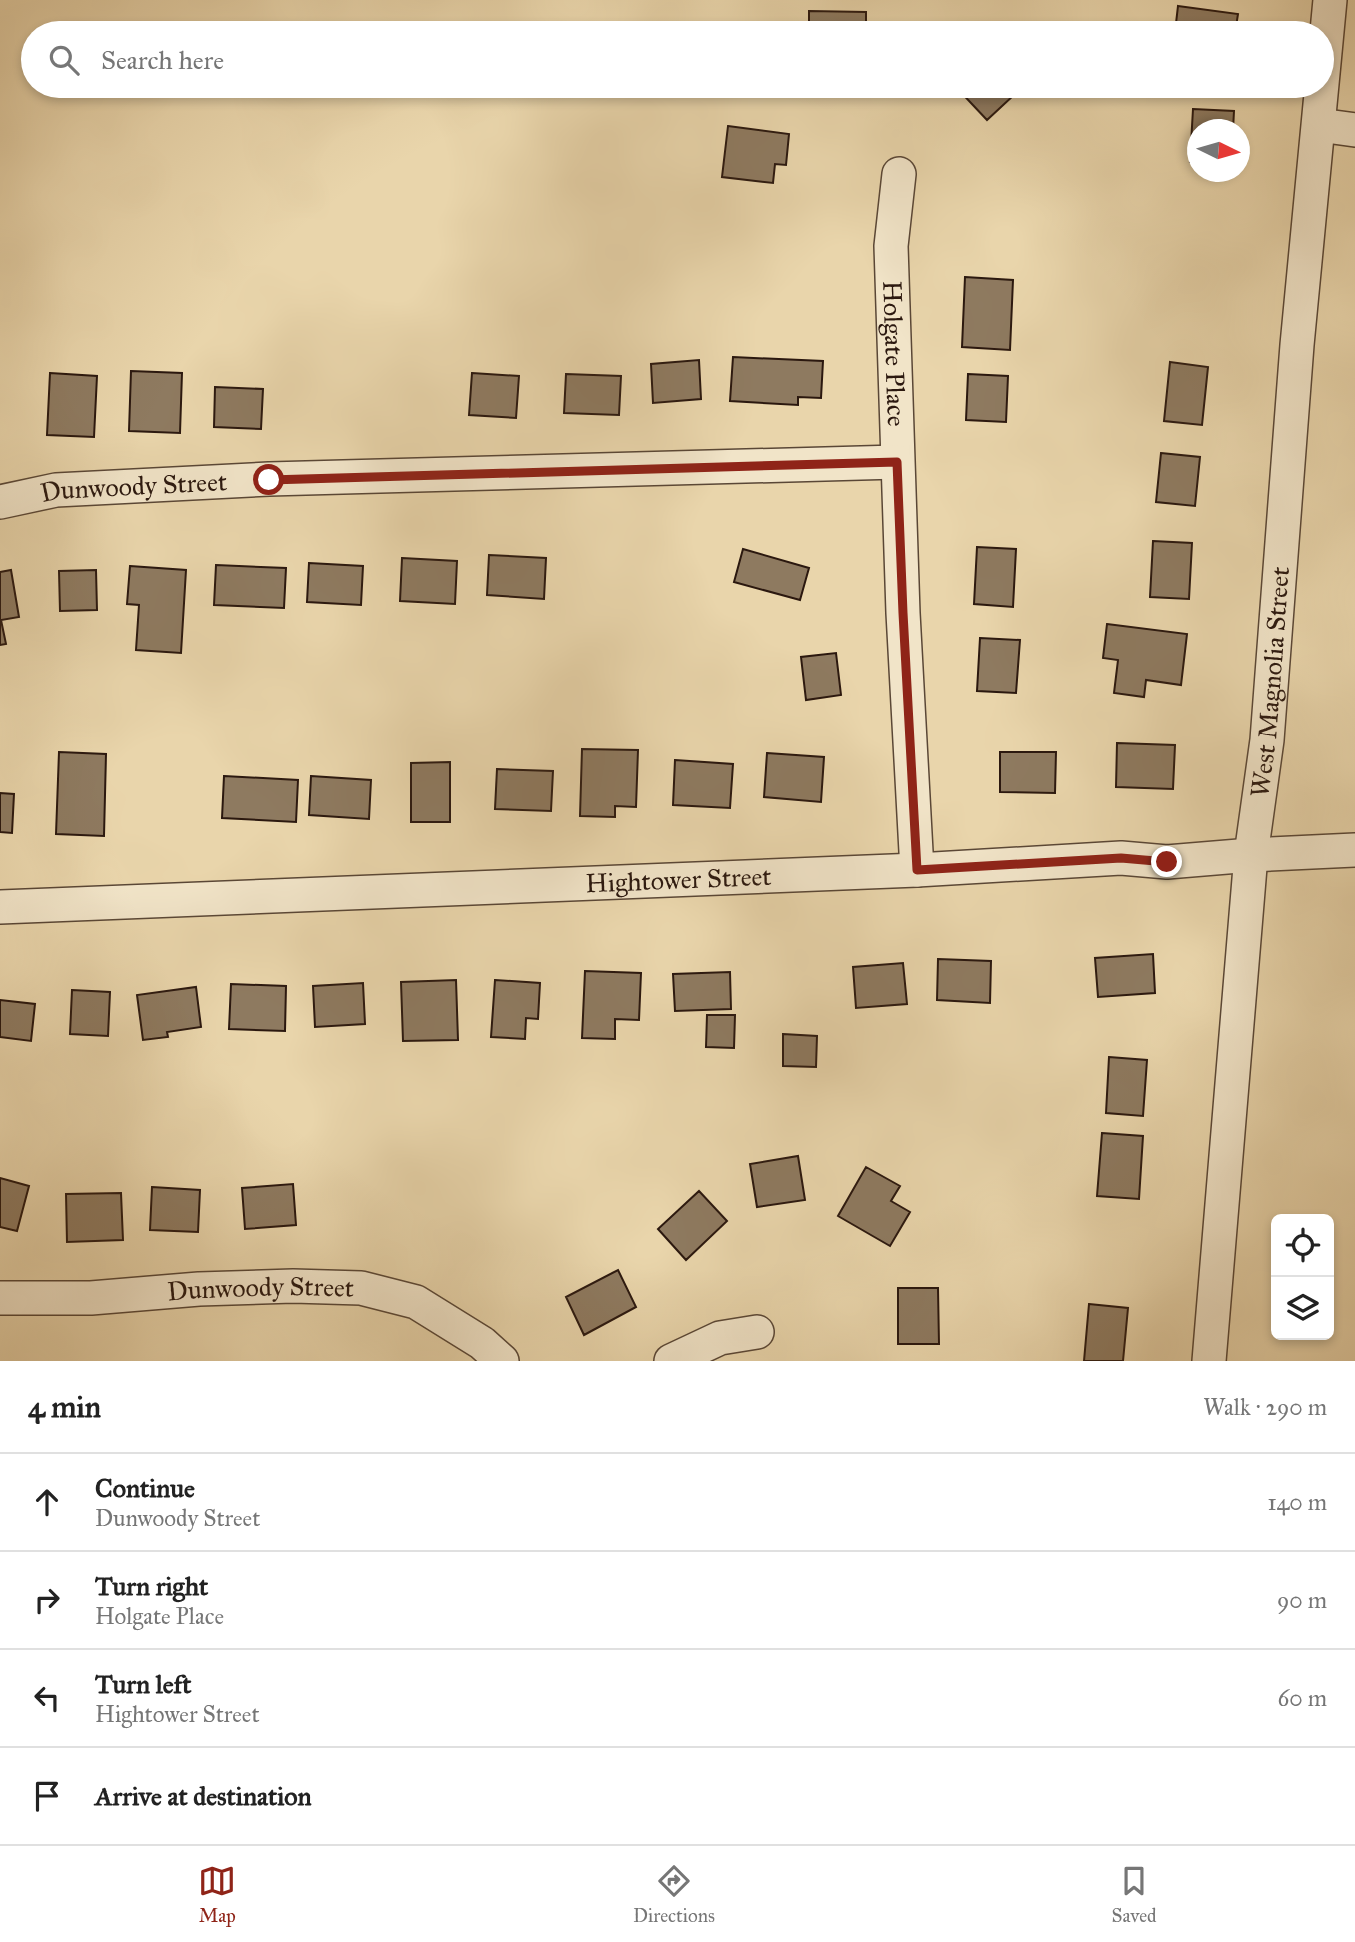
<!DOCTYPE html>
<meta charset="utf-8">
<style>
:root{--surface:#fff;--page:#f2f2f2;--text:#222;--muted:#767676;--line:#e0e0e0;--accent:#8f2418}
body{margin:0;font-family:"IM FELL Great Primer",serif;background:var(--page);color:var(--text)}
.controls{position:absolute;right:21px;bottom:21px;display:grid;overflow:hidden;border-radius:10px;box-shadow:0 4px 10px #0003}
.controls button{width:63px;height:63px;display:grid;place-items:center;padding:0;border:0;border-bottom:2px solid var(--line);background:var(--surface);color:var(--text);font:35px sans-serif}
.compass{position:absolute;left:1187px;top:119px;width:63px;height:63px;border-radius:50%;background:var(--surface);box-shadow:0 4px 10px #0003;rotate:95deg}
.stop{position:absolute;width:21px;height:21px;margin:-16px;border:5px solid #8f2418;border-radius:50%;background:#fff}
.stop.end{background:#8f2418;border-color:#fff;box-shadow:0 2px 7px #0008}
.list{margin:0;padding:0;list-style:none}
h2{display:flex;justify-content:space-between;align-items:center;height:91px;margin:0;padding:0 28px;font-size:30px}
h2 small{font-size:23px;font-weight:400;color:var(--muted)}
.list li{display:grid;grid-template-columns:46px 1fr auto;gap:21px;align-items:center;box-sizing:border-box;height:98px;padding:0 28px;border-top:2px solid var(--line)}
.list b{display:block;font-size:26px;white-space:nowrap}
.list p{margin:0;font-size:23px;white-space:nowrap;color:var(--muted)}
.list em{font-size:23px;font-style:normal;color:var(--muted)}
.icon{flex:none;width:38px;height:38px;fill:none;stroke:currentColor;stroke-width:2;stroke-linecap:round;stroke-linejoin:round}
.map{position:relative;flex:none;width:1355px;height:1361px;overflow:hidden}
.search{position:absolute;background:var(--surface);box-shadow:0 4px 10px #0003;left:21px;right:21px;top:21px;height:77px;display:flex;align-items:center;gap:18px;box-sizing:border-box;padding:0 24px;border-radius:38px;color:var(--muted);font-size:26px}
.sheet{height:483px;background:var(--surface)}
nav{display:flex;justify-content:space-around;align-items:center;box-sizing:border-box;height:98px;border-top:2px solid var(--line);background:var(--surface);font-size:19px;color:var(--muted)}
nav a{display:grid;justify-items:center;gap:4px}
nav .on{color:var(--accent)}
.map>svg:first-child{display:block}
.building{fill:#8e7a60;stroke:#2b180f;stroke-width:2}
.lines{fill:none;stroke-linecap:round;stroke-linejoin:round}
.street-casing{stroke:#5a4736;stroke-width:36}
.street{stroke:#f1e4c8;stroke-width:33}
.route{stroke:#8f2418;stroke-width:9}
.labels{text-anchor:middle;stroke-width:7;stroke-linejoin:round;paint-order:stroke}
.street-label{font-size:26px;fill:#2b180f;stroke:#f1e4c8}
</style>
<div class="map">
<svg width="1355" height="1361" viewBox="0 0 1355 1361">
<rect width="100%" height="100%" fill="#e9d5ab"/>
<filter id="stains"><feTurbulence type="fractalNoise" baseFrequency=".00286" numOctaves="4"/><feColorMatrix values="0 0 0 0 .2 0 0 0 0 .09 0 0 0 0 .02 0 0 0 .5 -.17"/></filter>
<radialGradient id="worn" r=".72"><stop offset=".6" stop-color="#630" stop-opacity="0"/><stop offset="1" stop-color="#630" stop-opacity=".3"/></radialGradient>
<path class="building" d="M1178 6 1238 14 1235 33 1175 32Z
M809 11 866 12V33H809Z
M955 86H1007L1015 94 987 120Z
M1193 109 1234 111 1233 130H1198V162H1190Z
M728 126 789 134 786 165 775 164 773 183 722 177Z
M965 277 1013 280 1010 350 962 347Z
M733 357 823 361 821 398 798 397V405L730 401Z
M699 360 701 399 653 403 651 364Z
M1170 362 1208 367 1202 425 1164 421Z
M131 371 182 373 180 433 129 431Z
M50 373 97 376 94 437 47 435Z
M472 373 519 376 516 418 469 415Z
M566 374 621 376 619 415 564 413Z
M968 374 1008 376 1006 422 966 420Z
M215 387 263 389 261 429 214 427Z
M1161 453 1200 457 1195 506 1156 502Z
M1153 541 1192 543 1189 599 1150 597Z
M977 547 1016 549 1013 607 974 604Z
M743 549 809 568 800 600 734 582Z
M489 555 546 558 544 599 487 595Z
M402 558 457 561 455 604 400 601Z
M309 563 363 566 361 605 307 602Z
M216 565 286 568 284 608 214 605Z
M130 566 186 570 181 653 136 650 139 605 127 604Z
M11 570 19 617 1 620 6 644 0 645V572Z
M96 570 97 610 60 611 59 571Z
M1107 624 1187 634 1181 685 1146 680 1144 697 1114 693 1118 660 1103 658Z
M980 638 1020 640 1016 693 977 691Z
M836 653 841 695 806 700 801 657Z
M1117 743 1175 745 1173 789 1116 787Z
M582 749 638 750 636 807 615 806V817L580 816Z
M59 752 106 754 104 836 56 834Z
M1000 752H1056L1055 793 1000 792Z
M767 753 824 757 821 802 764 797Z
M675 760 733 764 730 808 673 805Z
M450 762V822H411V763Z
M497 769 553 771 551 811 495 809Z
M224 776 298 780 296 822 222 818Z
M311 776 371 780 369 819 309 815Z
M0 793 14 794 12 833 0 832Z
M1153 954 1155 993 1098 997 1095 958Z
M938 959 991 961 990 1003 937 1000Z
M903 963 907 1004 856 1008 853 967Z
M585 971 641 973 639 1020 615 1019V1039L582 1038Z
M730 972 731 1009 675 1011 673 974Z
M456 980 458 1040 403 1041 401 982Z
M495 980 540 983 538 1019 526 1018 525 1039 491 1037Z
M363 983 365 1024 315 1027 313 986Z
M231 984 286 986 285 1031 229 1029Z
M196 987 201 1027 167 1032 168 1037 143 1040 137 995Z
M72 990 110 992 108 1036 70 1034Z
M0 1000 35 1004 31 1041 0 1037Z
M707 1015H735L734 1048 706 1047Z
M783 1034 817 1036 816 1067 783 1066Z
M1109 1057 1147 1060 1143 1116 1106 1113Z
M1102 1133 1143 1136 1139 1199 1097 1196Z
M798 1156 805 1200 757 1207 750 1164Z
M866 1167 900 1186 891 1201 910 1212 890 1246 838 1216Z
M0 1178 29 1186 17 1231 0 1227Z
M293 1184 296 1225 245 1229 242 1188Z
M152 1187 200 1190 198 1232 150 1230Z
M699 1191 727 1221 686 1260 658 1229Z
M121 1193 123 1240 67 1242 66 1194Z
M618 1270 636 1307 584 1335 566 1297Z
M898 1288H938L939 1344H898Z
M1089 1304 1128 1308 1123 1361H1084Z"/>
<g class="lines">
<g class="street-casing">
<g id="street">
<path d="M1319 125 1355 130"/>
<path id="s1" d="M899 174 891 246 903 613 917 870"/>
<path id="s2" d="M0 502 56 490 269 479 897 462"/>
<path id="s3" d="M0 907 917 870 1121 858 1167 862 1251 855 1355 850"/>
<path id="s4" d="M0 1298H91L199 1289 293 1286 361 1288 416 1302 482 1343 502 1361"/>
<path d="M671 1361 720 1338 757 1332"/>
<path id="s5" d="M1209 1361 1251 855 1267 740 1297 345 1330 0"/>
</g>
</g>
<use href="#street" class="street"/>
</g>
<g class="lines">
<path class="route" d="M269 480 897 462 903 613 917 870 1121 858 1167 862"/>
</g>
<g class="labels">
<g class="street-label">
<text dy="9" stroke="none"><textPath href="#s1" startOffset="180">Holgate Place</textPath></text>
<text dy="9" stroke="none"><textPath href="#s2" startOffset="135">Dunwoody Street</textPath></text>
<text dy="9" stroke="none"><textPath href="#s5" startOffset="682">West Magnolia Street</textPath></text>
<text dy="9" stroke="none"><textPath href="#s3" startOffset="679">Hightower Street</textPath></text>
<text dy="9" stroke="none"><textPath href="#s4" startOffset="261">Dunwoody Street</textPath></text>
</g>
</g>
<rect width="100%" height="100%" filter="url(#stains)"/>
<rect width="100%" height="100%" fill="url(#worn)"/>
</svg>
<div class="controls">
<button><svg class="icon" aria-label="locate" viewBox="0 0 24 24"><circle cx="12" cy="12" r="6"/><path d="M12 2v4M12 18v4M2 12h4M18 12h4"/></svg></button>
<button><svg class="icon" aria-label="layers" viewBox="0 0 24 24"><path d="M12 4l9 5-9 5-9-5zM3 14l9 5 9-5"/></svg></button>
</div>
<svg class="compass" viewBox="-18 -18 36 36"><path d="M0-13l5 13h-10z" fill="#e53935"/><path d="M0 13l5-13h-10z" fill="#767676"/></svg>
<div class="stop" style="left:269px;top:480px"></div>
<div class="stop end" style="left:1167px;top:862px"></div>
<div class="search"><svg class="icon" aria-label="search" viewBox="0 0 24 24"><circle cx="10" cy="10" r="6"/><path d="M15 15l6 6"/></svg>Search here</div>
</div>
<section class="sheet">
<h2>4 min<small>Walk · 290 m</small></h2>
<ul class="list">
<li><svg class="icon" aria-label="ahead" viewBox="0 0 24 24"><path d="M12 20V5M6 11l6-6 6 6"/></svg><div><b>Continue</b><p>Dunwoody Street</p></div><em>140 m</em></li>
<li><svg class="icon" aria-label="right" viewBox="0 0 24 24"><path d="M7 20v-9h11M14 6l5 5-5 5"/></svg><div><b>Turn right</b><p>Holgate Place</p></div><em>90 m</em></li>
<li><svg class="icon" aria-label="left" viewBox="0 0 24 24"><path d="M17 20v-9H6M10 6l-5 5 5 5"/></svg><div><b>Turn left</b><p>Hightower Street</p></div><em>60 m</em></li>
<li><svg class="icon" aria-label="arrive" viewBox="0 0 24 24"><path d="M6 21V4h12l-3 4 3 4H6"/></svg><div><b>Arrive at destination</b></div></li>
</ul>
</section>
<nav>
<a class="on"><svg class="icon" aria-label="map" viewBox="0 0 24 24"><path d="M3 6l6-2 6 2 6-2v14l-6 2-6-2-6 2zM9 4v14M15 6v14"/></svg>Map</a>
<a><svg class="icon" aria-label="directions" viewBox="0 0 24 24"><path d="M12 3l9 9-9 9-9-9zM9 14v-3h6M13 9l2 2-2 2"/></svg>Directions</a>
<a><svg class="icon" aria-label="saved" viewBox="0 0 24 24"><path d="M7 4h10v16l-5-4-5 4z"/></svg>Saved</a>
</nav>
